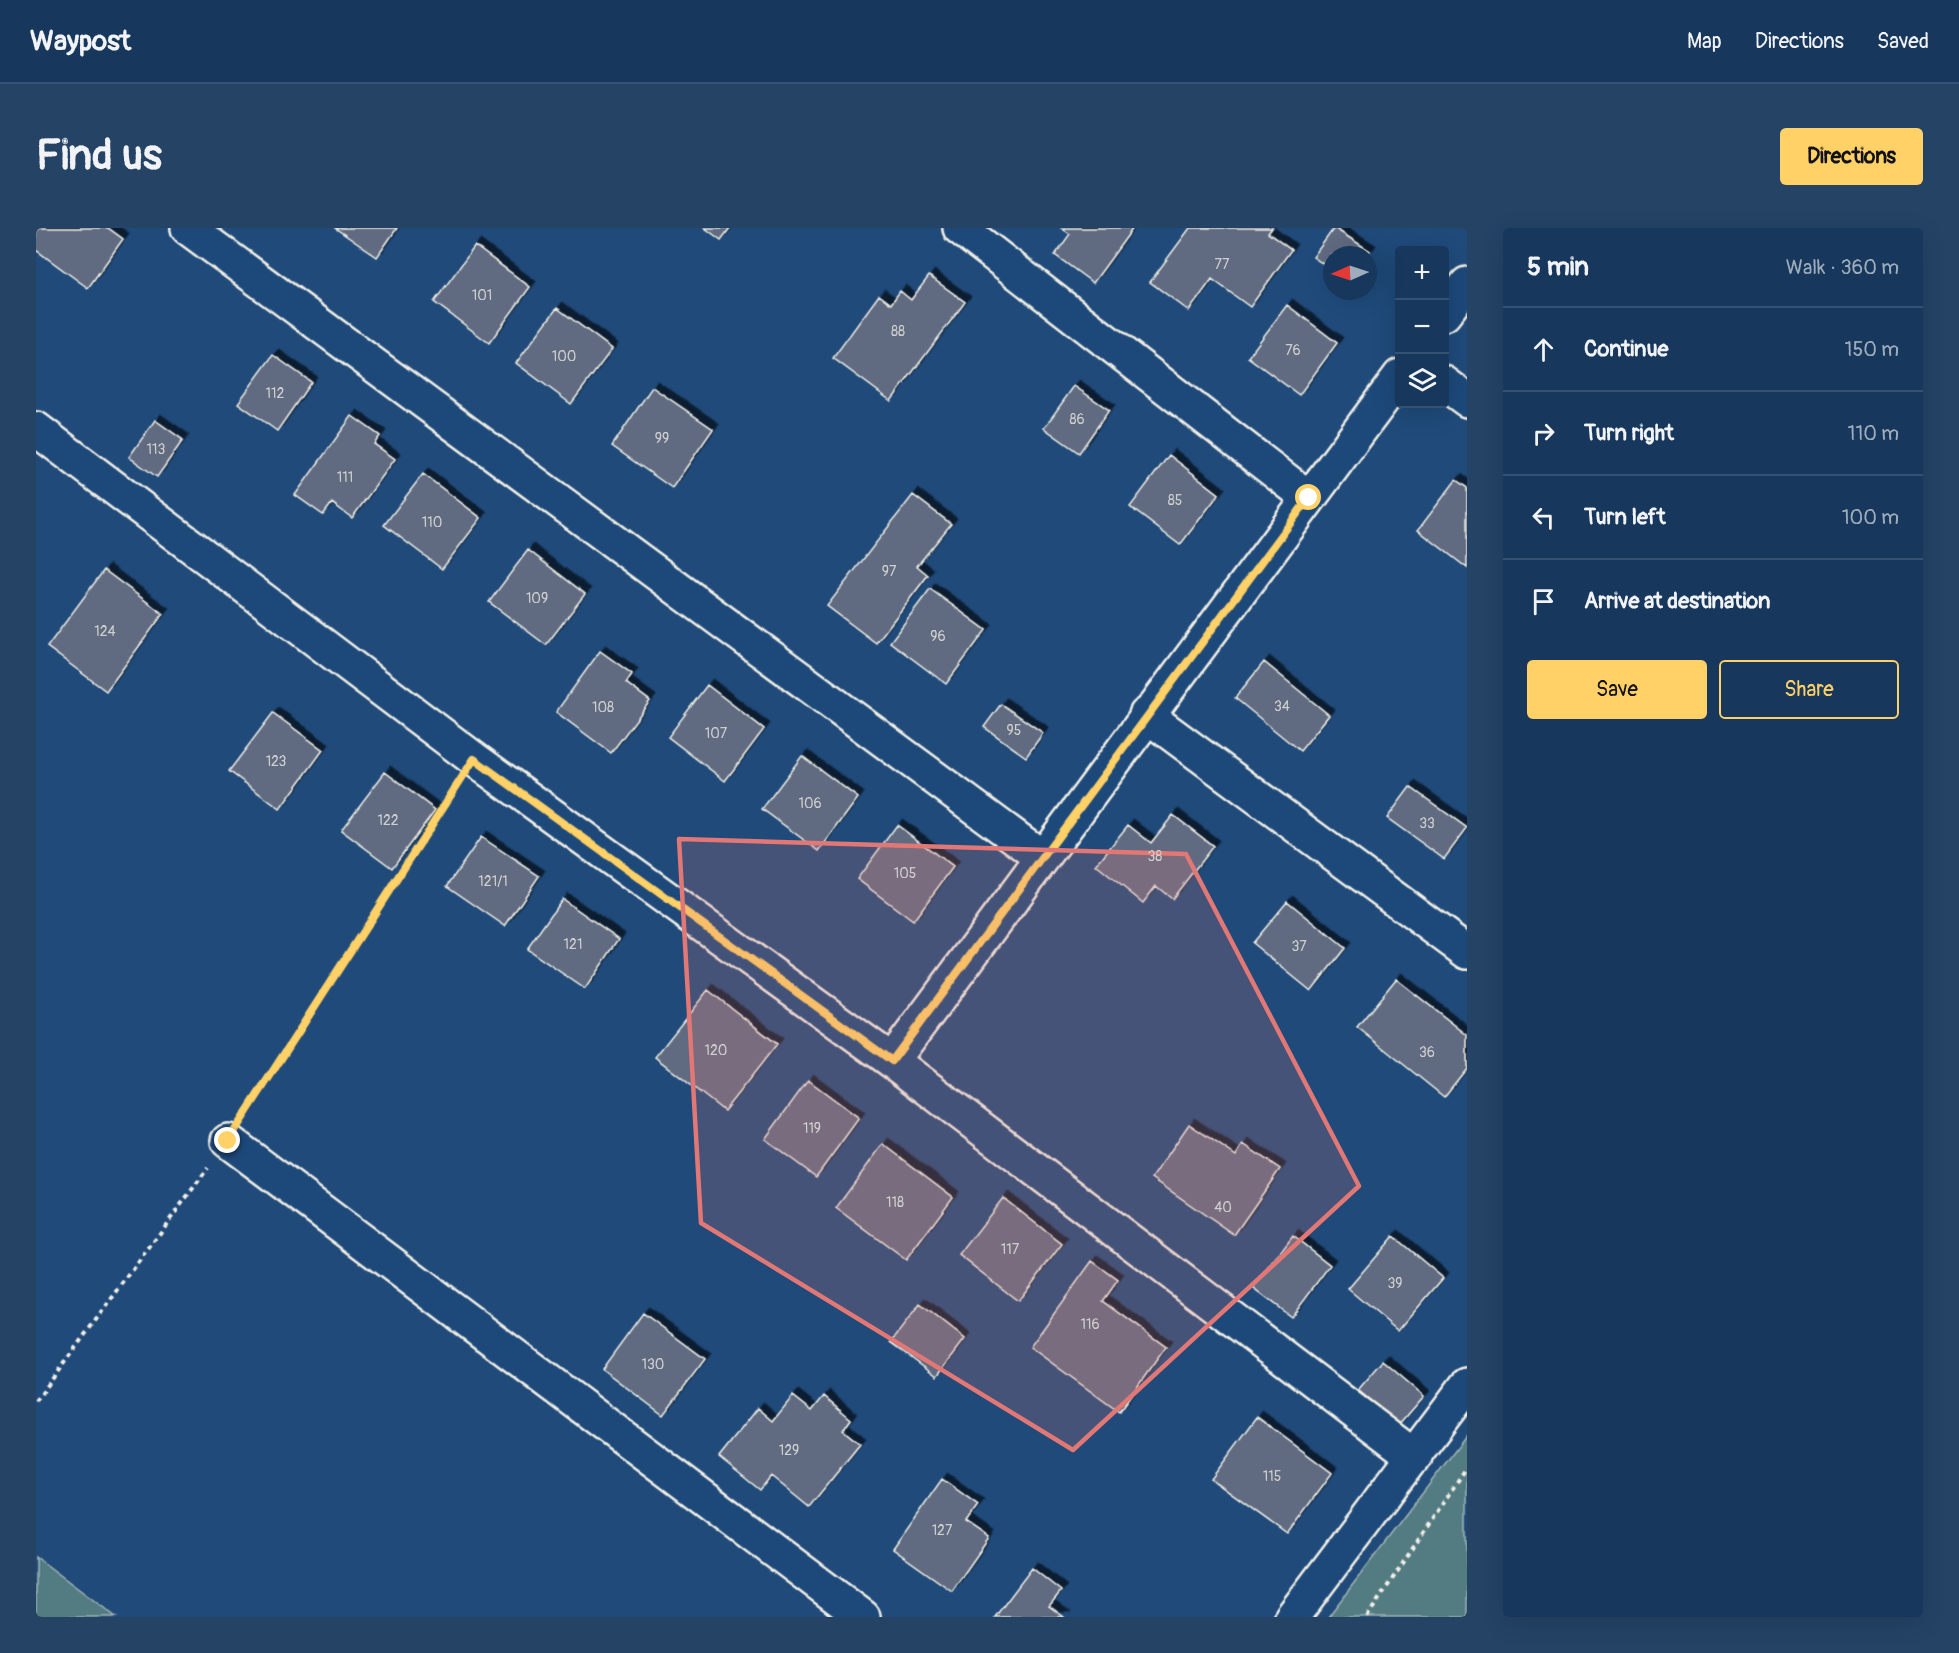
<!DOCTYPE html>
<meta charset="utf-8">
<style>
:root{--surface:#17385c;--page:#244365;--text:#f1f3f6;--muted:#9eacbb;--line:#365272;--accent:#ffd166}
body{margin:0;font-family:Pangolin,sans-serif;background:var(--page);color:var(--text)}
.controls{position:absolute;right:18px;top:18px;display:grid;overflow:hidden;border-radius:6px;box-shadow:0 6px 24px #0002}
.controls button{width:54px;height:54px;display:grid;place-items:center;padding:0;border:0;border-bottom:2px solid var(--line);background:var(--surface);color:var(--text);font:30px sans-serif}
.compass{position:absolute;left:1287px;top:18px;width:54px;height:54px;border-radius:50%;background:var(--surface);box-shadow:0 6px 24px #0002;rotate:267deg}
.stop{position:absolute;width:18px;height:18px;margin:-14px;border:4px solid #ffd166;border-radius:50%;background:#fff}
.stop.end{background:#ffd166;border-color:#fff;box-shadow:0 2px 6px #0008}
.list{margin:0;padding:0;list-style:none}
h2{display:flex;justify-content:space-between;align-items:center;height:78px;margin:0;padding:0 24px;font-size:26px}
h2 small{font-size:20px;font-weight:400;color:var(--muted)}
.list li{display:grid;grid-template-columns:39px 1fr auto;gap:18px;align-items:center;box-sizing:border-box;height:84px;padding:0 24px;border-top:2px solid var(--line)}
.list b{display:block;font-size:22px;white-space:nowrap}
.list em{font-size:20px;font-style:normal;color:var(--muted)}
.actions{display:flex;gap:12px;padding:18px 24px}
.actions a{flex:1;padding:14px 0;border:2px solid var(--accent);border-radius:6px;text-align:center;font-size:21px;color:var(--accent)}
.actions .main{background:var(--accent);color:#111}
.icon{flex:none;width:33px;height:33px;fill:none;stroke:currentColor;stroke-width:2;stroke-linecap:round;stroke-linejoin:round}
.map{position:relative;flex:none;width:1431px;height:1389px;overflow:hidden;border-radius:6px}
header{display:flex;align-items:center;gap:36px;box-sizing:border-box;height:84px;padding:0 30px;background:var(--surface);border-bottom:2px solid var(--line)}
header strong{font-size:28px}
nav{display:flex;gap:33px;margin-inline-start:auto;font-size:21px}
.intro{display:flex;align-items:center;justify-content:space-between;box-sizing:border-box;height:144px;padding:0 36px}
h1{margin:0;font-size:42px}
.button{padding:15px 27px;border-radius:6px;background:var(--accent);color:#111;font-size:21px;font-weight:700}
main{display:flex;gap:36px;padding:0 36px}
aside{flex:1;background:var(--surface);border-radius:6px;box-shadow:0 6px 24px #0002}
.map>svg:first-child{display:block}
.green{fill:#537b82;stroke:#a4b6b5;stroke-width:1.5}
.building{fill:#606b81;stroke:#f4f1e8;stroke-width:1.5;filter:url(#shadow)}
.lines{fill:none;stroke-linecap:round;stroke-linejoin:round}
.street-casing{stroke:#f4f1e8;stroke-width:38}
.path{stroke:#f4f1e8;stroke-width:4;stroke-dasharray:4.5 4.5;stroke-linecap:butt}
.street{stroke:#1f4a7a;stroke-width:33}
.route{stroke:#ffd166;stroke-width:8}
.marked{fill:#e27875;fill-opacity:0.2;stroke:#e27875;stroke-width:4.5;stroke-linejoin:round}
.labels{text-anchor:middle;stroke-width:6;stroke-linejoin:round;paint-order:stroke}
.number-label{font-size:14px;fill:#cfd0ce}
</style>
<header>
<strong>Waypost</strong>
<nav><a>Map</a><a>Directions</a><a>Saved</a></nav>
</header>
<div class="intro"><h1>Find us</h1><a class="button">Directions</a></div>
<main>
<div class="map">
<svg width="1431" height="1389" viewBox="0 0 1431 1389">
<defs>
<filter id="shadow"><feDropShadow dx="5.5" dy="-5.5" stdDeviation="0" flood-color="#0009"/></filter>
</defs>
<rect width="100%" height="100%" fill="#1f4a7a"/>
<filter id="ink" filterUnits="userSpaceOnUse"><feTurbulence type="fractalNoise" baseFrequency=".0167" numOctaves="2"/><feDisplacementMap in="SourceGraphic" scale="12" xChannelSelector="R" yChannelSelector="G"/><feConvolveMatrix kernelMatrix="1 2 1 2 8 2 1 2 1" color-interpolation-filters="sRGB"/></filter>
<g filter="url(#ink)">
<path class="green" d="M1431 1207V1389H1292Z
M0 1329 80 1389H0Z"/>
<path class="building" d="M3 0H72L87 11 52 60 0 22V4Z
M299 0H361L341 29Z
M669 0H694L685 12Z
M1025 0H1097L1057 55 1019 27 1034 6Z
M1154 0H1236L1232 5 1255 22 1214 79 1176 51 1153 83 1114 54Z
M1298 0 1334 23 1331 27H1296V42L1277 29Z
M439 18 494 59 453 115 398 74Z
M893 48 929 74 855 173 797 130 843 67 855 76 864 63 875 72Z
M1251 77 1301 115 1263 167 1212 129Z
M521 80 576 121 535 176 480 135Z
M237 127 275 154 241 203 202 175Z
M1038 158 1073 182 1043 225 1008 200Z
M616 159 677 201 636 260 576 218Z
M316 188 344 208 338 216 359 231 316 290 296 275 287 287 259 267Z
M119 192 147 212 121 249 93 229Z
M1133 227 1183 266 1144 317 1094 279Z
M387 246 445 290 406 341 348 297Z
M1420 252 1431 260V340L1382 302Z
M877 267 915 296 881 338 892 347 840 415 791 378Z
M492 322 549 366 510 417 453 374Z
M68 342 127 386 70 463 11 419Z
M894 361 950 402 910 456 854 414Z
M564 423 596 446 590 455 614 473 575 525 520 484Z
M1228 434 1293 487 1264 523 1199 470Z
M671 457 728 501 689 553 632 509Z
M965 476 1007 505 990 529 948 499Z
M237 485 287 522 244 581 193 543Z
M766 528 822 570 783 623 726 581Z
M349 544 399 582 356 640 305 602Z
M1374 559 1431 600 1408 631 1351 590Z
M1137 587 1177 618 1136 671 1120 658 1107 675 1060 637 1092 597 1115 615Z
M861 597 917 639 877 693 821 651Z
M445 609 503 648 469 698 411 658Z
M526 671 583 711 549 761 491 721Z
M1251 673 1309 720 1275 763 1216 715Z
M1360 751 1431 807V840L1408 869 1321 799Z
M672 762 741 816 688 883 619 829Z
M772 852 823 890 780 949 729 911Z
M1153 896 1200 928 1207 916 1244 941 1198 1007 1116 950Z
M847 916 917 969 870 1032 800 980Z
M967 970 1026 1016 982 1073 923 1027Z
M1257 1008 1294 1037 1255 1089 1217 1060Z
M1357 1008 1407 1050 1362 1103 1312 1061Z
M1056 1033 1082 1052 1067 1073 1130 1119 1083 1184 994 1119Z
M884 1076 929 1111 901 1148 855 1114Z
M607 1085 669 1131 627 1187 566 1141Z
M1347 1133 1388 1168 1363 1197 1322 1162Z
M757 1168 776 1183 788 1168 815 1191 807 1202 824 1216 773 1279 735 1248 724 1262 683 1229 722 1180 737 1193Z
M1221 1189 1296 1245 1251 1306 1175 1251Z
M906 1251 942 1277 930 1294 953 1310 916 1363 857 1321Z
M996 1340 1025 1363 1013 1378 1028 1389H959Z"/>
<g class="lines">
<g class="street-casing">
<path id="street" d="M152 0 1006 629
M924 0 1273 270
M1408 86 1431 56
M1408 155 1431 172
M0 201 438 531 856 833 1379 1229
M1110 487 1431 724
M856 833 1364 148
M192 913 827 1389
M1256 1389 1431 1157"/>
</g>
<path class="path" d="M209 887 421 558
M0 1173 172 940
M1331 1389 1431 1239"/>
<use href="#street" class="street"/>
</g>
</g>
<g class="lines" filter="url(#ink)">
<path class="route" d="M192 913 438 531 856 833 1273 270"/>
</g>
<path class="marked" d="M643 611 1150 626 1323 958 1037 1222 665 995Z"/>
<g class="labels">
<g class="number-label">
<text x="1186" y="41">77</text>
<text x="446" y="72">101</text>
<text x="862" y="108">88</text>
<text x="1257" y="127">76</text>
<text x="528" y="133">100</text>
<text x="239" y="170">112</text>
<text x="1041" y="196">86</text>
<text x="626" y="215">99</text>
<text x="120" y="226">113</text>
<text x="309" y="254">111</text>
<text x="1139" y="277">85</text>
<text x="396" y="299">110</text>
<text x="853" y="348">97</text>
<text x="501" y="375">109</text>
<text x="69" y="408">124</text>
<text x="902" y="413">96</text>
<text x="1246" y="483">34</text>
<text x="567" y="484">108</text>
<text x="978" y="507">95</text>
<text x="680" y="510">107</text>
<text x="240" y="538">123</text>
<text x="774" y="580">106</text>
<text x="352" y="597">122</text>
<text x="1391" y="600">33</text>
<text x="1119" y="633">38</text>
<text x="869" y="650">105</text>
<text x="457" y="658">121/1</text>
<text x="537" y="721">121</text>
<text x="1263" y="723">37</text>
<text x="680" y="827">120</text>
<text x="1391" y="829">36</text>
<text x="776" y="905">119</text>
<text x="859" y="979">118</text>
<text x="1187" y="984">40</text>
<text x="974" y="1026">117</text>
<text x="1359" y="1060">39</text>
<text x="1054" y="1101">116</text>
<text x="617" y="1141">130</text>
<text x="753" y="1227">129</text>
<text x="1236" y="1253">115</text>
<text x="906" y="1307">127</text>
</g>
</g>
</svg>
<div class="controls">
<button>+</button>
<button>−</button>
<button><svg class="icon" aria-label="layers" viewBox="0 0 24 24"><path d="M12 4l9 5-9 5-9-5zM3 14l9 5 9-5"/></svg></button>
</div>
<svg class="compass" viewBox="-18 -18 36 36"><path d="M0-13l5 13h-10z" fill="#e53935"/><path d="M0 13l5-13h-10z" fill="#9eacbb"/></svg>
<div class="stop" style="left:1273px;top:270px"></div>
<div class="stop end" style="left:192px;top:913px"></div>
</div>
<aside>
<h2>5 min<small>Walk · 360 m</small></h2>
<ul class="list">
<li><svg class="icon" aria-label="ahead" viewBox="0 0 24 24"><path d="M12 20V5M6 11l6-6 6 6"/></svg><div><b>Continue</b></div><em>150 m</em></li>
<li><svg class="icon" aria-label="right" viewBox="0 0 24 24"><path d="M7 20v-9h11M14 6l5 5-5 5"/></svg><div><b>Turn right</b></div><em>110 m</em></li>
<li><svg class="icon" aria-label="left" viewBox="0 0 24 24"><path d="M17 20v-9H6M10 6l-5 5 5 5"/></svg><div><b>Turn left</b></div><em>100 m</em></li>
<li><svg class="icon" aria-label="arrive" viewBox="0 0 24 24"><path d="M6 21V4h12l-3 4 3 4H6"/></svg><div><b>Arrive at destination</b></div></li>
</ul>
<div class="actions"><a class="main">Save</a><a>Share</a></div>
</aside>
</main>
